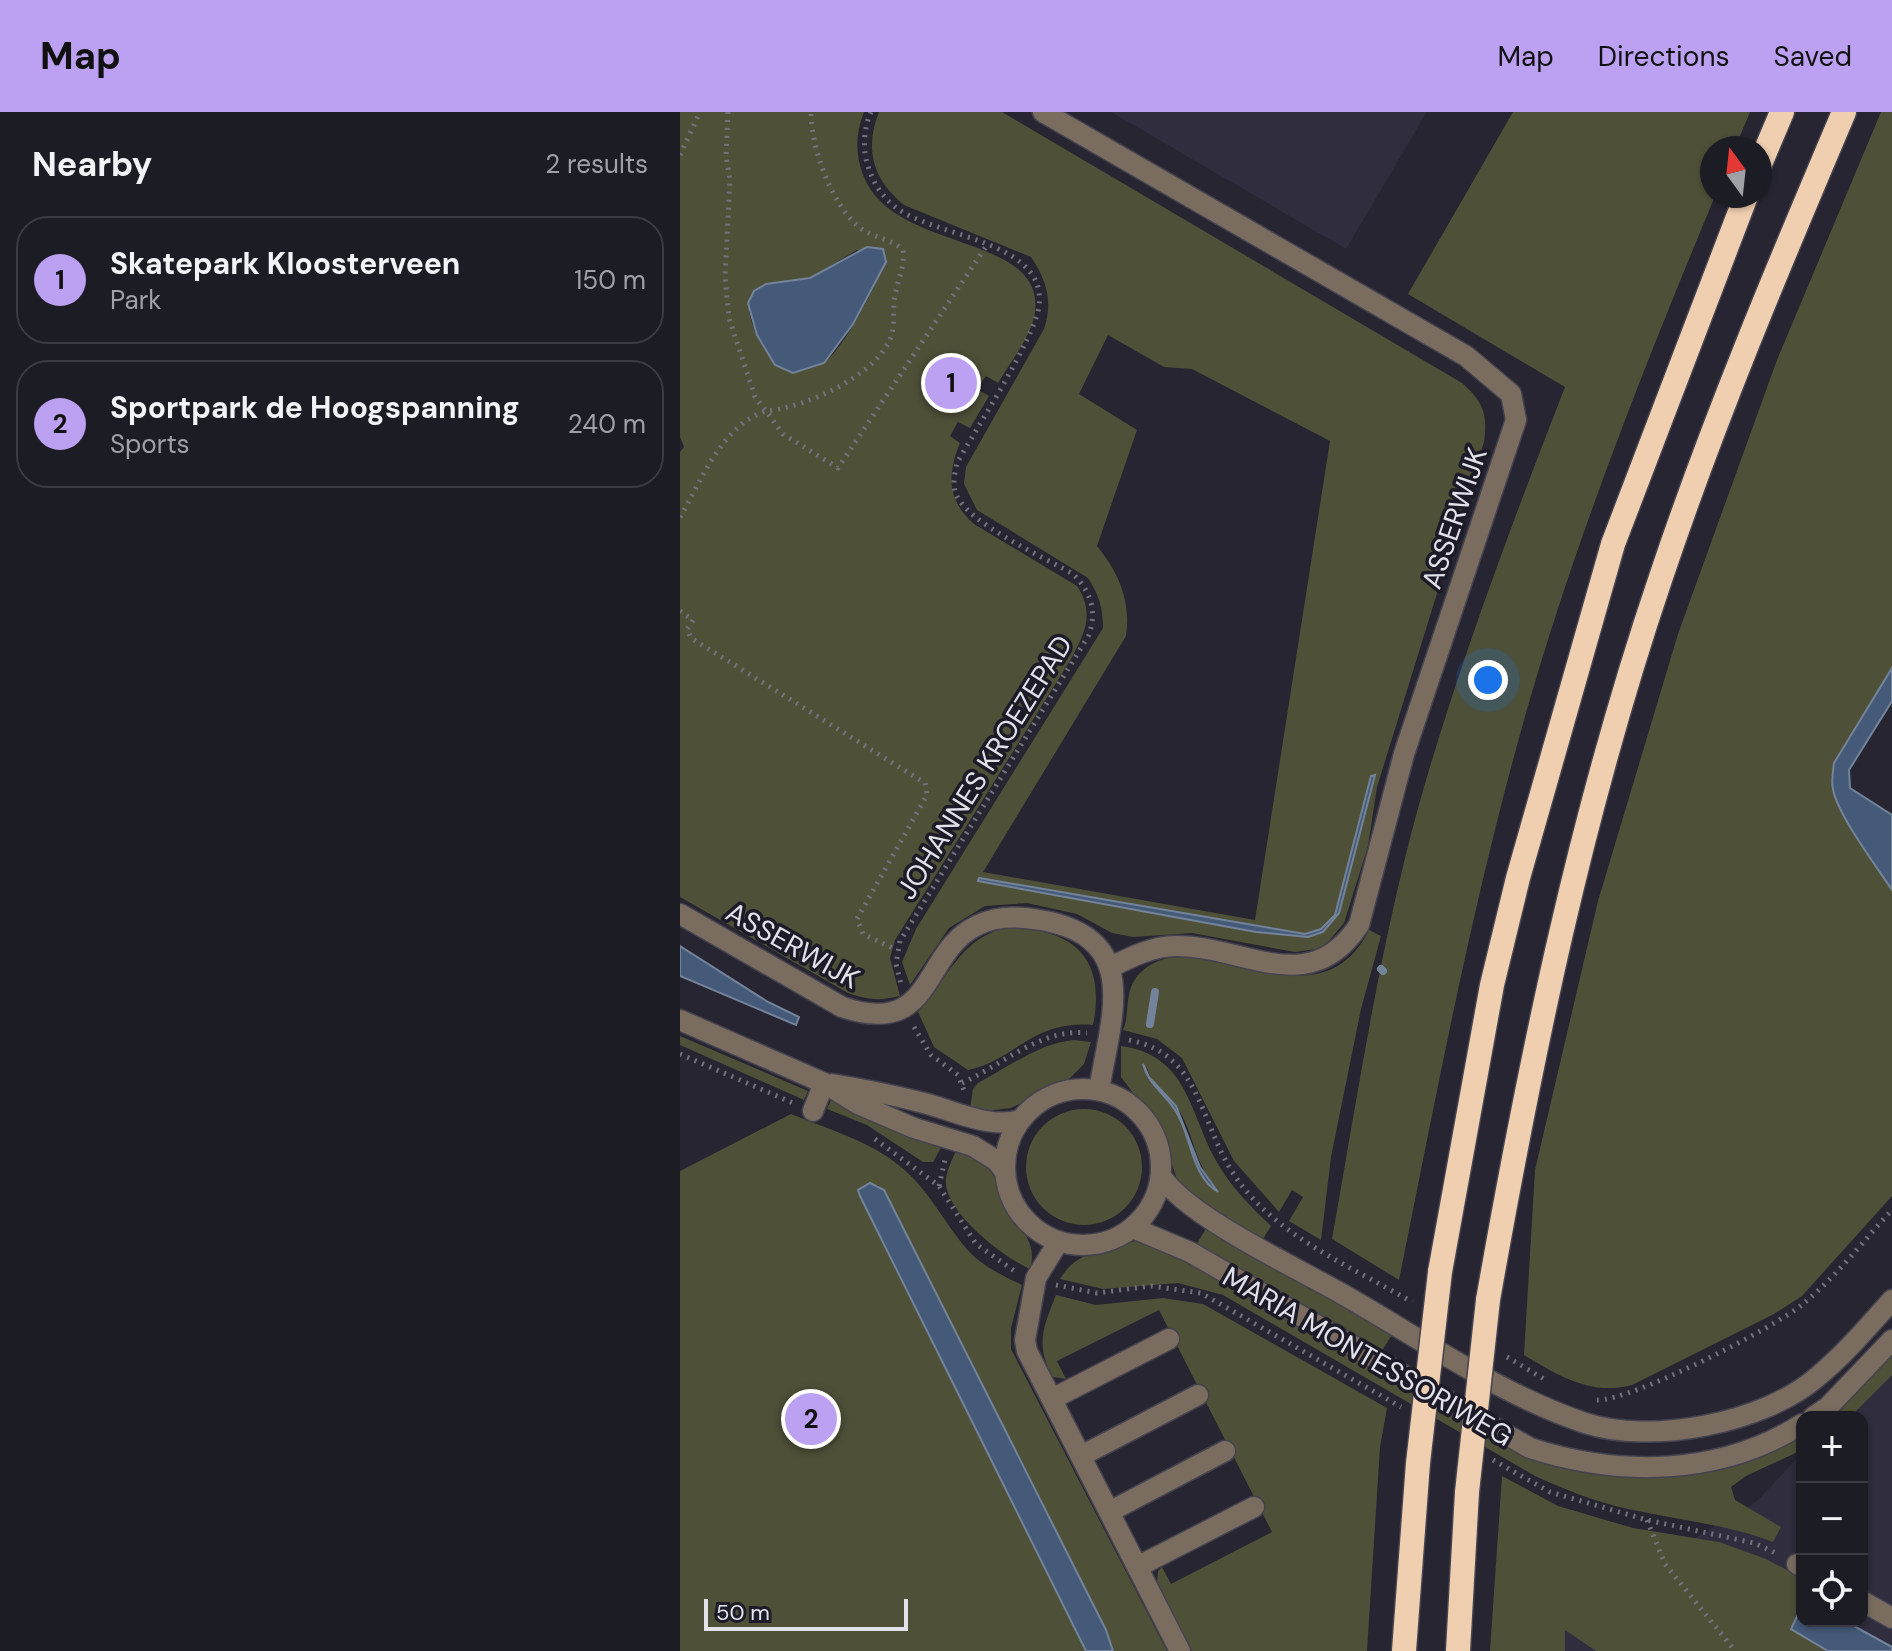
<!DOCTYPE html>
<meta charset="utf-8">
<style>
:root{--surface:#1c1c25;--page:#25252d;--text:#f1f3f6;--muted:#a0a1a7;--line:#3a3a42;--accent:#bca0f2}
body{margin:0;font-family:"DM Sans",sans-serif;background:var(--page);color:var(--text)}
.controls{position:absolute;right:24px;bottom:24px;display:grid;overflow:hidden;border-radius:16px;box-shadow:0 2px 6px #0004}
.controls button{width:72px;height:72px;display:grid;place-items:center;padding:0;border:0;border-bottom:2px solid var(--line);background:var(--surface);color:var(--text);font:40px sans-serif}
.compass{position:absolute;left:1020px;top:24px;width:72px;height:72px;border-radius:50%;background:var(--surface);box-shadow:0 2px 6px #0004;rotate:345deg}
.scale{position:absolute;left:24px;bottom:20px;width:204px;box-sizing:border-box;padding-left:8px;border:4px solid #e2e2ea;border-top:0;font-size:22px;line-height:28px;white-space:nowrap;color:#e2e2ea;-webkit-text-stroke:6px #1c1b27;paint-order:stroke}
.you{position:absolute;left:808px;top:568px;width:28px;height:28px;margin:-20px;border:6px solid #fff;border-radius:50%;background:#1a73e8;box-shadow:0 0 0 12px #1a73e833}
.badge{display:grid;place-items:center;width:52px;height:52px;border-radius:50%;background:var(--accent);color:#111;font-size:26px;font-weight:700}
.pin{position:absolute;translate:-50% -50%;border:4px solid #fff;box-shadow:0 2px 8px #0006}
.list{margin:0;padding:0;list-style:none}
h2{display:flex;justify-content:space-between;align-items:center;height:104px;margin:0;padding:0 32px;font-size:34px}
h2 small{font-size:26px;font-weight:400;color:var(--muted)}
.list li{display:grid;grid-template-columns:52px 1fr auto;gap:24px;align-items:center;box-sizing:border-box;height:128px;margin:0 16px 16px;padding:0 16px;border:2px solid var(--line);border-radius:32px}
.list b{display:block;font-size:30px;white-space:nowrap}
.list p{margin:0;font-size:26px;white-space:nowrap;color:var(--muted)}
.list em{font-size:26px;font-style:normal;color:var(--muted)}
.icon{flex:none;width:44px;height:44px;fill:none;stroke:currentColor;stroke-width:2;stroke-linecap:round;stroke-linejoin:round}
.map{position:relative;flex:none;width:1212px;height:1539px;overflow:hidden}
header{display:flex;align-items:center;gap:48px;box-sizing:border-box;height:112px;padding:0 40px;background:var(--accent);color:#111}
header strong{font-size:38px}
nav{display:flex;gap:44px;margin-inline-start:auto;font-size:28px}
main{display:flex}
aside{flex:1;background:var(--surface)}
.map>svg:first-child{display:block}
.built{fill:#2f2d3e}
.green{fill:#4f5038;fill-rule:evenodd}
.water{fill:#445a78;stroke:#73839a;stroke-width:2}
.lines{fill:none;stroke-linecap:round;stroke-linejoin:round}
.stream{stroke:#73839a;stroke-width:8}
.minor-casing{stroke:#44434f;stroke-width:23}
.highway-casing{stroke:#44434f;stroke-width:27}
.path{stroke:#73727c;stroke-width:5;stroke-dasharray:2 6;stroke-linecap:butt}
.minor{stroke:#7a6d60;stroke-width:20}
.highway{stroke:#f0cfb0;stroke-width:24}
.highway-bridge-casing{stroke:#44434f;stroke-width:27;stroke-linecap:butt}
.highway-bridge{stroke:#f0cfb0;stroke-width:24}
.labels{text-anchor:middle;stroke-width:7;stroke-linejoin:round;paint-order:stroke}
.street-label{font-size:28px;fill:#e2e2ea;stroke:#1c1b27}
</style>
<header>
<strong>Map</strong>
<nav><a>Map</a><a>Directions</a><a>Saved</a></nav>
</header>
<main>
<aside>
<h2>Nearby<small>2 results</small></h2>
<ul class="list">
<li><span class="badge">1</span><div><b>Skatepark Kloosterveen</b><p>Park</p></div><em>150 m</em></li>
<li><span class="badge">2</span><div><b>Sportpark de Hoogspanning</b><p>Sports</p></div><em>240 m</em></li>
</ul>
</aside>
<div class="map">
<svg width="1212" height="1539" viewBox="0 0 1212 1539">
<rect width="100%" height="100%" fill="#262531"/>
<path class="built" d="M431 0H747L666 137Z
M1212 1243V1539H873V1510L1076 1390 1122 1341V1509H1182V1305H1155Z"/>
<path class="green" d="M0 0H184C176 20 175 39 182 60 209 142 365 119 355 200 352 224 330 250 318 271L306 264 297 277 309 284 290 316 278 310 270 324 280 331C267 363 267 388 294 412L397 474C415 501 405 521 391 547L215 828 210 846 220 884C199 889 188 888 168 881L0 785V340L4 335 0 325ZM177 138 206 150C195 174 164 238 143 251 135 256 122 258 113 261 84 241 73 227 68 191L86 172 130 166Z
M199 0H322L782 271C803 290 808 301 804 330L697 675 688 734 664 811 643 836 615 840 512 821 453 825 432 821 397 802 347 791 305 794 269 816 230 873 222 850 236 817 423 516C423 496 419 483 408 466L297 398 284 372 286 355 364 217C373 190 367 169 351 145L224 93C193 68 184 37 199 0ZM428 223 484 255 512 257 650 329 575 808 303 760 446 524C451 489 439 461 417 434L457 318 399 282Z
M833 0H1070L1055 36H1032V84H1035C970 241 907 398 858 560 798 760 760 964 719 1168L652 1127C680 970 703 811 749 658 788 528 836 401 885 275L728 182Z
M1201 0H1212V556L1154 651 1153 680 1212 778V1084L1122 1184 1094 1202 952 1273C911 1284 879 1264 844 1243L855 1058 918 789 998 522 1097 248Z
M323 817C391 814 427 844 413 913 351 908 335 949 288 958L254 935 238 900C265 870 281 826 323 817Z
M689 818 701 824 681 897 651 1045 641 1128 609 1109 623 1085 612 1078 599 1100 554 1049 502 946 477 927 443 918C450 903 444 881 456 866 508 798 634 927 689 818Z
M0 924 128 979 124 988 0 933Z
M394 928 411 930 404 952 390 966 331 996 306 999 290 996 293 977 298 971C328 955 360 931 394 928Z
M441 934C509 943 509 1002 538 1052 552 1076 571 1095 591 1114L583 1127 515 1088 498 1071 481 1018 441 965ZM466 952C469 970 484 978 495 993 515 1019 513 1053 538 1077 511 1063 513 1029 499 1005 488 985 468 976 466 952Z
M151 988 263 1032 253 1050H243L187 1013 147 997Z
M346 1055a58 58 0 1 1 116 0a58 58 0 1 1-116 0Z
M111 1002C148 1017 190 1029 221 1055 249 1078 263 1109 286 1136 301 1154 322 1163 342 1173L331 1216V1237L487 1539H433L426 1518 204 1079 198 1073 179 1078 180 1084 406 1539H0V1059Z
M277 1036C288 1042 300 1047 308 1056 318 1068 321 1082 328 1096 340 1118 358 1130 350 1157 324 1146 262 1098 266 1067 267 1057 273 1046 277 1036Z
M528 1113 713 1221 700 1242 515 1135Z
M455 1129 477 1132 832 1336 943 1364 1122 1320V1338L1066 1364 1051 1375 1055 1388 1101 1415 1093 1430C1046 1412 998 1408 948 1397 916 1390 886 1378 855 1364L543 1183 498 1171 423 1177 380 1167C396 1139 426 1137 455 1129Z
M376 1183 416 1193 483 1186 523 1192 707 1296 700 1335 687 1539H512L477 1470 478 1459 482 1455 491 1472 592 1420 479 1198 377 1249 386 1267 373 1265C355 1234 363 1215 376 1183Z
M1212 1239V1263L1170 1305H1144Z
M822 1364 878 1394 953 1416 1039 1430 1086 1447 1122 1466V1494L1111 1517 1148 1539H916L885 1518V1539H810Z"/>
<path class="water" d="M187 135 203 137 206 150 173 212 144 251 113 261 95 253 77 223 68 191 74 179 86 172 130 166Z
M1212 556V589L1169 658 1170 676 1212 703V778C1197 755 1157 702 1153 677 1151 669 1153 660 1154 651Z
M695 663 659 801 643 820 628 825 576 820 298 769 299 766 625 822 641 817 655 803 691 664Z
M0 834 88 890 119 905 116 913 0 864Z
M463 952 469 965 496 994 520 1055 538 1080C510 1063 512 1023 495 998 484 981 468 972 463 952Z
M190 1071 204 1078 426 1518 433 1539H406L180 1084 178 1078Z
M1122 1494V1509H1165L1212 1535V1539H1148L1111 1517Z"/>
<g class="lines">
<path class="stream" d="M701 857 703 859
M470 912 475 880"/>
<g class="minor-casing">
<path id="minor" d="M363 0 786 244 831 282 836 308 724 642 679 813C629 888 566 834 496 834 473 834 451 845 431 855
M0 802 162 895C251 925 242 849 289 818 312 803 335 804 360 808 463 825 431 904 419 978
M0 908 144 971 178 992 234 1016 293 1034 317 1049 325 1060
M152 972C183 977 213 983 244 991 275 999 309 1017 341 1008
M325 1055a78 78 0 1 1 156 0a78 78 0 1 1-156 0Z
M133 999 144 971
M481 1064C508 1105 617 1156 664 1183 741 1227 819 1282 905 1311 971 1333 1083 1311 1136 1266 1164 1243 1188 1215 1212 1188
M453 1116 510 1140 850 1336C940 1365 1040 1364 1122 1312
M379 1129 356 1166 345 1228 347 1239 500 1539
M372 1287 489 1227
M1133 1305 1148 1295 1212 1228
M401 1344 518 1283
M429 1400 545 1339
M1117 1452 1122 1455
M457 1455 574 1395
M1182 1489 1212 1506"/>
</g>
<g class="highway-casing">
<path id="highway" d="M1080 52 1102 0
M760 1160 812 873 838 766 933 432 1066 84
M808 1188C851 944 901 700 981 465 1034 307 1099 153 1164 0
M724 1539 738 1351
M778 1539 787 1380"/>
</g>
<path class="path" d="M48 0 46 45 50 67 45 165 49 206 75 285 86 299C124 296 200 263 212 222 215 208 212 193 216 179 219 164 225 154 223 138 210 126 193 126 179 115 151 92 131 35 131 0
M191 0C184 15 182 38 188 54 193 70 200 82 214 94 250 125 368 127 359 194 355 226 296 317 277 351 275 361 272 372 276 382 288 412 364 445 393 462 411 480 417 498 409 523L220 829 216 852 221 872
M0 43 20 0
M0 405C22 368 42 313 86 299L103 322 158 356 307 133
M0 499 13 508 7 517 11 526 245 671 247 683 177 807 183 822 217 838
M234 915 251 943 278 963 285 981
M449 928C523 942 519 1014 557 1067 598 1125 672 1155 732 1190
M0 942 113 991
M282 971C322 953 361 916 407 921
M195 1027 259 1074 296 1132 336 1160
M259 1074 265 1048
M376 1173 417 1181 471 1174 521 1181 721 1295
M827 1245 864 1267
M917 1288C951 1289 1094 1216 1123 1192 1156 1165 1183 1129 1212 1098
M813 1348 870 1380 967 1408 1074 1431 1098 1442
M967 1408 985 1452 1055 1539"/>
<use href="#minor" class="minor"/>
<use href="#highway" class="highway"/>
<g class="highway-bridge-casing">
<path id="highway-bridge" d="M738 1351 760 1160
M787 1380 808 1188"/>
</g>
<use href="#highway-bridge" class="highway-bridge"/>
</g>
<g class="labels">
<g class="street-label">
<text transform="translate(774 406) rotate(-71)" y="10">ASSERWIJK</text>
<text transform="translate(304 655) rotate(-58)" y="10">JOHANNES KROEZEPAD</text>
<text transform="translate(113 833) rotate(29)" y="10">ASSERWIJK</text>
<text transform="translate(688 1244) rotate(30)" y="10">MARIA MONTESSORIWEG</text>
</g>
</g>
</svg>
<div class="controls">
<button>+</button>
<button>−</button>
<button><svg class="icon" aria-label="locate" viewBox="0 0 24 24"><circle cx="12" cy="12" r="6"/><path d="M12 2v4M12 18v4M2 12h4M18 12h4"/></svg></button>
</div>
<svg class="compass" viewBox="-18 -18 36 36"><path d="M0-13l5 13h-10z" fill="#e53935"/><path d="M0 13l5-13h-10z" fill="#a0a1a7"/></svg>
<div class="scale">50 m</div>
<div class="you"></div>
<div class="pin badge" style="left:271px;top:271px">1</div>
<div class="pin badge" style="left:131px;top:1307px">2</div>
</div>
</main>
